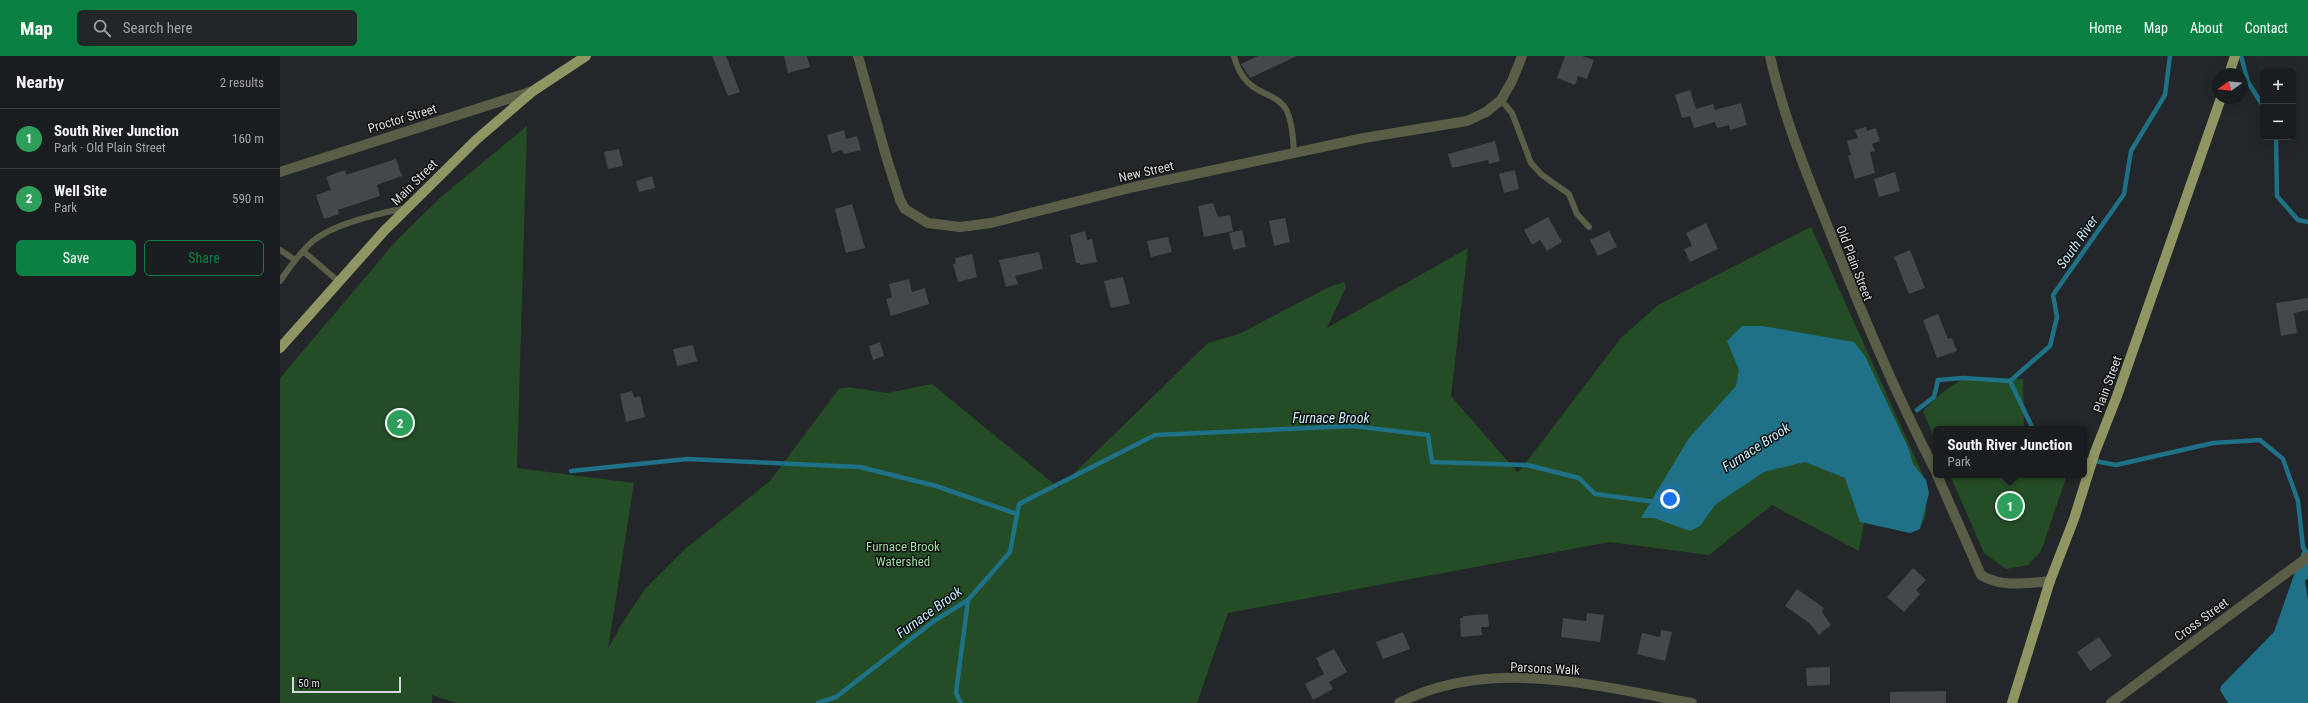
<!DOCTYPE html>
<meta charset="utf-8">
<style>
:root{--surface:#1a1d20;--page:#232629;--text:#f1f3f6;--muted:#9fa2a5;--line:#383b3e;--accent:#0b8043}
body{margin:0;font-family:"Roboto Condensed",sans-serif;background:var(--page);color:var(--text)}
.controls{position:absolute;right:12px;top:12px;display:grid;overflow:hidden;border-radius:6px;box-shadow:0 4px 16px #0002}
.controls button{width:36px;height:36px;display:grid;place-items:center;padding:0;border:0;border-bottom:1px solid var(--line);background:var(--surface);color:var(--text);font:20px sans-serif}
.compass{position:absolute;left:1932px;top:12px;width:36px;height:36px;border-radius:50%;background:var(--surface);box-shadow:0 4px 16px #0002;rotate:255deg}
.scale{position:absolute;left:12px;bottom:10px;width:109px;box-sizing:border-box;padding-left:4px;border:2px solid #d6d9db;border-top:0;font-size:11px;line-height:14px;white-space:nowrap;color:#d6d9db;-webkit-text-stroke:3px #0e0f11;paint-order:stroke}
.you{position:absolute;left:1390px;top:443px;width:14px;height:14px;margin:-10px;border:3px solid #fff;border-radius:50%;background:#1a73e8;box-shadow:0 0 0 6px #1a73e833}
.badge{display:grid;place-items:center;width:26px;height:26px;border-radius:50%;background:var(--accent);color:#fff;font-size:13px;font-weight:700}
.pin{position:absolute;translate:-50% -50%;border:2px solid #fff;box-shadow:0 1px 4px #0006}
.popup{position:absolute;left:1653px;top:370px;width:154px;height:52px;box-sizing:border-box;display:grid;place-content:center;border-radius:6px;background:var(--surface);filter:drop-shadow(0 1px 3px #0005);font-size:13px;white-space:nowrap;color:var(--muted)}
.popup b{font-size:15px;color:var(--text)}
.popup::after{content:'';position:absolute;left:50%;top:100%;margin-left:-8px;border:8px solid transparent;border-top-color:var(--surface)}
.list{margin:0;padding:0;list-style:none}
h2{display:flex;justify-content:space-between;align-items:center;height:52px;margin:0;padding:0 16px;font-size:17px}
h2 small{font-size:13px;font-weight:400;color:var(--muted)}
.list li{display:grid;grid-template-columns:26px 1fr auto;gap:12px;align-items:center;box-sizing:border-box;height:60px;padding:0 16px;border-top:1px solid var(--line)}
.list b{display:block;font-size:15px;white-space:nowrap}
.list p{margin:0;font-size:13px;white-space:nowrap;color:var(--muted)}
.list em{font-size:13px;font-style:normal;color:var(--muted)}
.actions{display:flex;gap:8px;padding:12px 16px}
.actions a{flex:1;padding:9px 0;border:1px solid var(--accent);border-radius:6px;text-align:center;font-size:14px;color:var(--accent)}
.actions .main{background:var(--accent);color:#fff}
.icon{flex:none;width:22px;height:22px;fill:none;stroke:currentColor;stroke-width:2;stroke-linecap:round;stroke-linejoin:round}
.map{position:relative;flex:none;width:2028px;height:647px;overflow:hidden}
header{display:flex;align-items:center;gap:24px;box-sizing:border-box;height:56px;padding:0 20px;background:var(--accent);color:#fff}
header strong{font-size:19px}
nav{display:flex;gap:22px;margin-inline-start:auto;font-size:14px}
.search{width:280px;height:36px;background:var(--page);display:flex;align-items:center;gap:10px;box-sizing:border-box;padding:0 14px;border-radius:6px;color:var(--muted);font-size:15px}
main{display:flex}
aside{flex:1;background:var(--surface)}
.map>svg:first-child{display:block}
.green{fill:#244d26}
.water{fill:#1e7186}
.lines{fill:none;stroke-linecap:round;stroke-linejoin:round}
.stream{stroke:#1e7186;stroke-width:4.5}
.building{fill:#44484c}
.lane{stroke:#5b5e46;stroke-width:6}
.street{stroke:#5b5e46;stroke-width:10}
.primary{stroke:#909663;stroke-width:10}
.labels{text-anchor:middle;stroke-width:3;stroke-linejoin:round;paint-order:stroke}
.street-label{font-size:13px;fill:#d6d9db;stroke:#0e0f11}
.park-label{font-size:13px;fill:#9cdd9b;stroke:#0e0f11}
.water-label{font-size:14px;font-style:italic;fill:#c4ecf9;stroke:#0e0f11}
</style>
<header>
<strong>Map</strong>
<div class="search"><svg class="icon" aria-label="search" viewBox="0 0 24 24"><circle cx="10" cy="10" r="6"/><path d="M15 15l6 6"/></svg>Search here</div>
<nav><a>Home</a><a>Map</a><a>About</a><a>Contact</a></nav>
</header>
<main>
<aside>
<h2>Nearby<small>2 results</small></h2>
<ul class="list">
<li><span class="badge" style="background:#2e9e5b">1</span><div><b>South River Junction</b><p>Park · Old Plain Street</p></div><em>160 m</em></li>
<li><span class="badge" style="background:#2e9e5b">2</span><div><b>Well Site</b><p>Park</p></div><em>590 m</em></li>
</ul>
<div class="actions"><a class="main">Save</a><a>Share</a></div>
</aside>
<div class="map">
<svg width="2028" height="647" viewBox="0 0 2028 647">
<rect width="100%" height="100%" fill="#23272a"/>
<path class="green" d="M247 70 237 412 354 427 328 593 341 569 365 533 405 493 490 425 559 333 568 331 607 337 652 328 779 432 928 287 959 278 1047 232 1064 226 1066 231 1047 272 1188 192 1171 340 1238 417 1341 282 1378 249 1531 171 1643 419 1639 424C1647 442 1654 470 1628 476L1584 466 1579 495 1492 449 1429 499 1330 486 948 557 917 647H176L152 639V647H0V322L117 184 160 142Z
M1691 321 1743 323 1744 373H1656V386L1643 355C1658 340 1670 327 1691 321Z
M1670 419H1787L1761 495 1748 509 1726 513 1704 497Z"/>
<path class="water" d="M1462 270H1483L1574 286 1585 300 1628 391 1633 408 1646 424 1649 437 1640 473 1630 477 1580 466 1565 422 1525 406 1484 416 1436 448 1420 470 1410 475 1374 462H1361L1409 382 1456 330 1459 314 1447 285Z
M2023 493 2028 496V522L2025 525 2028 544V647H1948L1940 634 1941 630 1994 576Z"/>
<g class="lines">
<path class="stream" d="M1961 0 1968 26 1983 50
M1996 81 1997 140 2018 164 2028 166
M1637 354 1654 341 1658 324 1683 322 1730 325
M1753 373 1730 325 1770 290 1777 261 1773 239 1844 138 1851 95 1885 39 1890 0
M1804 403 1836 409 1933 387 1980 384 2003 403 2018 445 2023 491 2028 499
M291 415 407 403 580 411 656 430 737 458
M538 647 556 641 654 565 688 544 730 496 739 448 875 379 1073 370 1148 379 1152 406 1247 409 1299 422 1315 438 1376 446
M681 647 676 637 688 544"/>
</g>
<path class="building" d="M432 0H446L460 36 448 40Z
M504 0H527L530 11 508 17Z
M978 0H1017L970 22 961 8Z
M1285 0H1302L1314 4 1307 23 1298 20 1295 29 1277 22Z
M1410 34 1416 53 1433 48 1435 54 1461 47 1467 69 1450 74 1449 69 1437 72 1435 66 1414 72 1410 60 1402 62 1395 39Z
M1586 71 1587 75 1596 72 1600 85 1592 88 1595 95 1590 96 1595 117 1575 123 1568 100 1571 99 1567 85 1578 82 1575 74Z
M564 74 566 83 577 80 581 94 564 98 562 94 552 97 547 79Z
M1215 85 1220 105 1209 108 1208 104 1172 112 1168 98Z
M339 93 343 110 328 113 324 96Z
M116 103 122 120 97 129 100 140 58 154 59 158 44 163 36 139 51 134 46 121 65 114 66 119Z
M1235 114 1239 133 1224 137 1219 118Z
M1615 116 1620 135 1599 141 1594 123Z
M372 120 375 132 359 136 356 125Z
M933 147 938 161 950 159 953 175 924 181 918 150Z
M572 148 585 192 566 197 555 153Z
M1268 161 1282 186 1267 195 1260 184 1252 189 1244 174Z
M1005 162 1010 186 994 190 989 165Z
M1426 167 1438 193 1410 206 1404 193 1412 190 1406 177Z
M962 174 966 191 953 194 949 177Z
M805 175 807 184 812 183 817 206 800 209V207H796L790 179Z
M1329 175 1337 191 1318 200 1310 184Z
M888 181 892 196 871 201 867 185Z
M1630 194 1645 232 1629 238 1614 201Z
M759 196 763 213 735 220 738 228 726 231 719 204Z
M692 198 697 221 678 226 673 208 676 207 675 202Z
M843 221 850 248 831 252 824 225Z
M629 223 632 236 645 232 649 248 611 260 606 243 612 241 609 228Z
M2028 242V254L2014 257 2017 277 2001 280 1996 247Z
M1658 258 1668 283 1672 282 1677 295 1657 302 1643 264Z
M600 286 604 300 593 304 589 290Z
M413 289 417 305 397 310 393 293Z
M352 335 354 342 360 340 365 361 346 366 340 338Z
M1633 512 1646 524 1636 534 1640 538 1624 556 1607 541Z
M1517 533 1544 552 1542 556 1551 569 1539 579 1529 567 1505 550Z
M1307 557 1324 559 1320 586 1281 581 1283 562 1306 565Z
M1208 558 1209 571H1201L1202 579 1181 581 1180 562H1183V560Z
M1381 574 1392 576 1385 605 1357 598 1362 577 1380 581Z
M1123 576 1130 593 1103 603 1096 586Z
M1819 581 1832 600 1810 615 1797 596Z
M1054 593 1067 616 1049 626 1053 633 1033 644 1025 628 1044 618 1036 602Z
M1550 611V629L1527 630 1526 612Z
M1666 635V647H1610V636Z"/>
<g class="lines">
<path class="lane" d="M954 0C957 12 964 25 975 32 985 39 1000 41 1007 55 1013 68 1013 84 1014 97
M1221 44 1232 57 1251 107 1262 119 1289 138 1297 158 1309 171
M0 194 15 204
M23 195 58 225
M0 225C10 211 20 196 33 185 53 168 101 157 126 152"/>
<path class="street" d="M578 0 606 100 620 144 625 153 648 167 680 171 711 167 854 131 1084 82 1187 65 1206 56 1221 44 1232 25 1242 0
M1490 0C1502 55 1523 109 1544 161 1578 248 1613 333 1656 416
M0 116 253 35
M1657 419 1701 519C1722 532 1747 527 1770 525
M1119 647C1210 600 1316 630 1412 647
M1831 647 2028 501"/>
<path class="primary" d="M1949 18 1955 0
M0 292 105 174 197 83 253 35 306 0
M1732 647 1770 525 1794 463 1815 396 1837 340 1941 42"/>
</g>
<g class="labels">
<g class="street-label">
<text transform="translate(122 62) rotate(-17)" y="5">Proctor Street</text>
<text transform="translate(866 115) rotate(-13)" y="5">New Street</text>
<text transform="translate(134 126) rotate(-45)" y="5">Main Street</text>
<text transform="translate(1575 207) rotate(69)" y="5">Old Plain Street</text>
<text transform="translate(1827 328) rotate(-70)" y="5">Plain Street</text>
<text transform="translate(1921 563) rotate(-36)" y="5">Cross Street</text>
<text transform="translate(1265 612) rotate(3)" y="5">Parsons Walk</text>
</g>
<g class="park-label">
<text x="623" y="495">Furnace Brook<tspan x="623" dy="15">Watershed</tspan></text>
</g>
<g class="water-label">
<text transform="translate(1797 186) rotate(-55)" y="5">South River</text>
<text x="1051" y="367">Furnace Brook</text>
<text transform="translate(1476 391) rotate(-33)" y="5">Furnace Brook</text>
<text transform="translate(649 556) rotate(-36)" y="5">Furnace Brook</text>
</g>
</g>
</svg>
<div class="controls">
<button>+</button>
<button>−</button>
</div>
<svg class="compass" viewBox="-18 -18 36 36"><path d="M0-13l5 13h-10z" fill="#e53935"/><path d="M0 13l5-13h-10z" fill="#9fa2a5"/></svg>
<div class="scale">50 m</div>
<div class="you"></div>
<div class="pin badge" style="left:1730px;top:450px;background:#2e9e5b">1</div>
<div class="popup"><b>South River Junction</b>Park</div>
<div class="pin badge" style="left:120px;top:367px;background:#2e9e5b">2</div>
</div>
</main>
